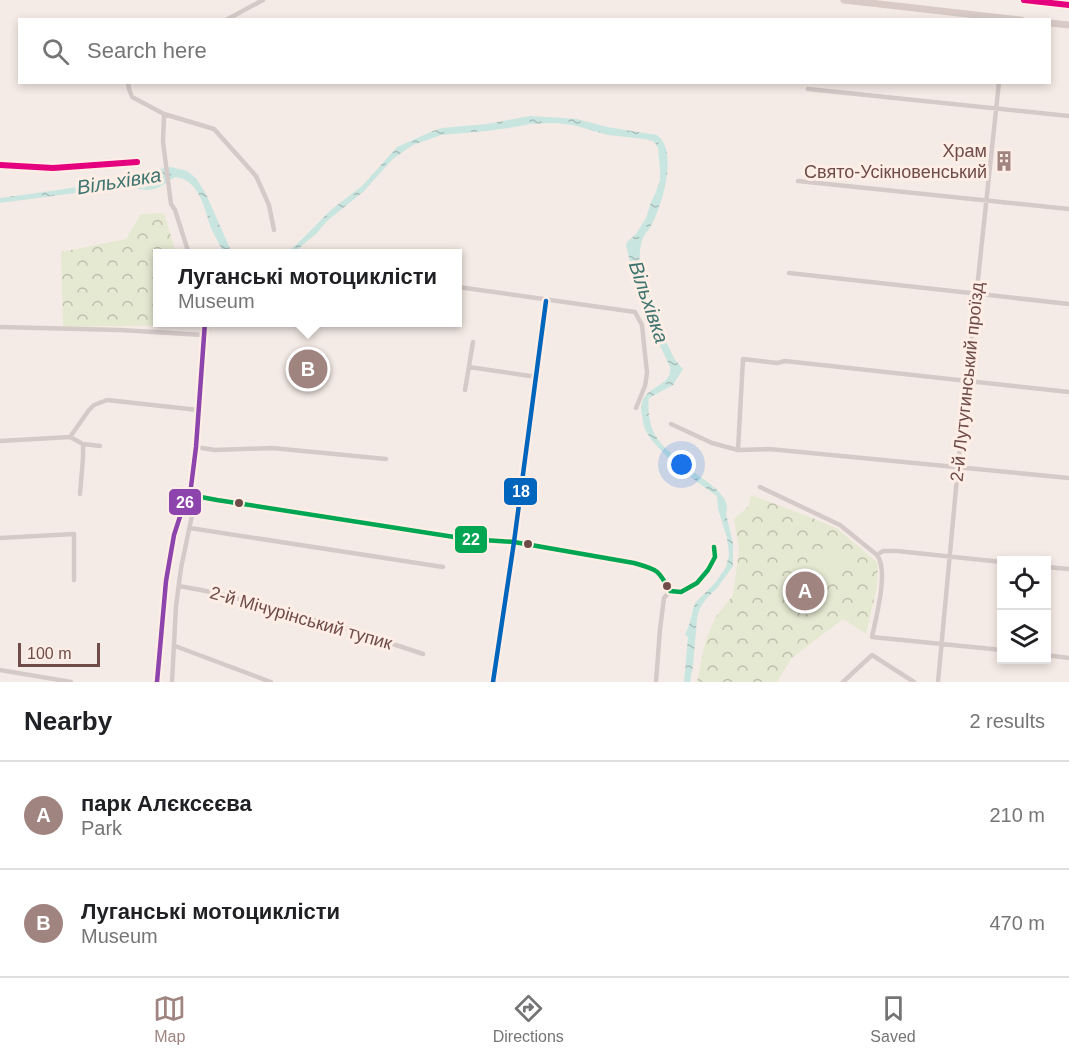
<!DOCTYPE html>
<meta charset="utf-8">
<style>
:root{--surface:#fff;--page:#f6f6f6;--text:#202124;--muted:#757577;--line:#e0e0e0;--accent:#9f8480}
body{margin:0;font-family:Arial,sans-serif;background:var(--page);color:var(--text)}
.controls{position:absolute;right:18px;bottom:18px;display:grid;overflow:hidden;border-radius:0px;box-shadow:0 3px 9px #0003}
.controls button{width:54px;height:54px;display:grid;place-items:center;padding:0;border:0;border-bottom:2px solid var(--line);background:var(--surface);color:var(--text);font:30px sans-serif}
.scale{position:absolute;left:18px;bottom:15px;width:82px;box-sizing:border-box;padding-left:6px;border:3px solid #704c49;border-top:0;font-size:16px;line-height:21px;white-space:nowrap;color:#704c49;-webkit-text-stroke:4px #feeee5;paint-order:stroke}
.you{position:absolute;left:682px;top:465px;width:21px;height:21px;margin:-15px;border:4px solid #fff;border-radius:50%;background:#1a73e8;box-shadow:0 0 0 9px #1a73e833}
.badge{display:grid;place-items:center;width:39px;height:39px;border-radius:50%;background:var(--accent);color:#fff;font-size:20px;font-weight:700}
.pin{position:absolute;translate:-50% -50%;border:3px solid #fff;box-shadow:0 2px 6px #0006}
.popup{position:absolute;left:153px;top:249px;width:309px;height:78px;box-sizing:border-box;display:grid;place-content:center;border-radius:0px;background:var(--surface);filter:drop-shadow(0 2px 4px #0005);font-size:20px;white-space:nowrap;color:var(--muted)}
.popup b{font-size:22px;color:var(--text)}
.popup::after{content:'';position:absolute;left:50%;top:100%;margin-left:-12px;border:12px solid transparent;border-top-color:var(--surface)}
.list{margin:0;padding:0;list-style:none}
h2{display:flex;justify-content:space-between;align-items:center;height:78px;margin:0;padding:0 24px;font-size:26px}
h2 small{font-size:20px;font-weight:400;color:var(--muted)}
.list li{display:grid;grid-template-columns:39px 1fr auto;gap:18px;align-items:center;box-sizing:border-box;height:108px;padding:0 24px;border-top:2px solid var(--line)}
.list b{display:block;font-size:22px;white-space:nowrap}
.list p{margin:0;font-size:20px;white-space:nowrap;color:var(--muted)}
.list em{font-size:20px;font-style:normal;color:var(--muted)}
.icon{flex:none;width:33px;height:33px;fill:none;stroke:currentColor;stroke-width:2;stroke-linecap:round;stroke-linejoin:round}
.map{position:relative;flex:none;width:1069px;height:682px;overflow:hidden}
.search{position:absolute;background:var(--surface);box-shadow:0 3px 9px #0003;left:18px;right:18px;top:18px;height:66px;display:flex;align-items:center;gap:15px;box-sizing:border-box;padding:0 21px;border-radius:0px;color:var(--muted);font-size:22px}
.sheet{height:294px;background:var(--surface)}
nav{display:flex;justify-content:space-around;align-items:center;box-sizing:border-box;height:84px;border-top:2px solid var(--line);background:var(--surface);font-size:16px;color:var(--muted)}
nav a{display:grid;justify-items:center;gap:3px}
nav .on{color:var(--accent)}
.map>svg:first-child{display:block}
.park{fill:url(#park-crowns)}
.pitch{fill:#e6e9d1}
.water{fill:url(#water-ripples)}
.lines{fill:none;stroke-linecap:round;stroke-linejoin:round}
.street{stroke:#d6cac9;stroke-width:4.5}
.primary{stroke:#d9cac6;stroke-width:7}
.bus-1-casing{stroke:#feeee5;stroke-width:9}
.bus-2-casing{stroke:#feeee5;stroke-width:9}
.bus-3-casing{stroke:#feeee5;stroke-width:9}
.bus-1{stroke:#00a651;stroke-width:4.5}
.bus-2{stroke:#0065bd;stroke-width:4.5}
.bus-3{stroke:#8e44ad;stroke-width:4.5}
.rail-1-casing{stroke:#feeee5;stroke-width:10}
.rail-1{stroke:#e5007d;stroke-width:6}
.bus-dot{fill:#704c49;stroke:#feeee5;stroke-width:2}
.labels{text-anchor:middle;stroke-width:6;stroke-linejoin:round;paint-order:stroke}
.poi-label{font-size:18px;fill:#704c49;stroke:#feeee5;text-anchor:end}
.street-label{font-size:18px;fill:#704c49;stroke:#feeee5}
.water-label{font-size:20px;font-style:italic;fill:#3e7570;stroke:#feeee5}
.line-badge{stroke:#feeee5;stroke-width:2}
.badge-label{font-size:16px;text-anchor:middle;font-weight:bold;fill:#fff}
</style>
<div class="map">
<svg width="1069" height="682" viewBox="0 0 1069 682">
<defs>
<pattern id="park-crowns" width="20" height="18" patternUnits="userSpaceOnUse" patternTransform="scale(1.5)"><rect width="20" height="18" fill="#e6e9d1"/><path d="M2 6a3 3 0 1 1 6 0M12 15a3 3 0 1 1 6 0" fill="none" stroke="#bfbfac"/></pattern>
<pattern id="water-ripples" width="26" height="14" patternUnits="userSpaceOnUse" patternTransform="scale(1.5)"><rect width="26" height="14" fill="#c9e5e0"/><path d="M2 4q2-2 4 0t4 0M15 11q2-2 4 0t4 0" fill="none" stroke="#a8bcb8"/></pattern>
</defs>
<rect width="100%" height="100%" fill="#f5ebe6"/>
<path class="park" d="M164 213 176 253 158 254V322L196 323 197 325 63 327 61 252 126 239 141 214Z
M751 495 810 517 838 529 878 563 877 587 866 634 843 619 792 658 777 682H697L705 643 715 618 733 595 739 550 734 519 749 506Z"/>
<path class="pitch" d="M832 549 843 566 818 578 809 564Z"/>
<path class="water" d="M530 116 577 119 607 127 657 135C679 151 662 206 651 226 649 230 645 233 643 238 640 246 639 255 640 265L660 329 675 360 683 369 673 385 649 398C647 410 650 428 657 438 665 450 680 460 691 470 703 480 733 495 726 514L733 543V566L718 587 706 599 700 608 697 618 693 666 690 682H684L688 637 685 635 689 625 695 603 715 583 726 567 729 555 727 538 718 509 717 496C699 484 652 448 645 429 643 425 643 420 642 415 640 407 641 400 647 394 656 385 672 382 670 367L654 333 633 273 626 246 627 242 636 234 646 218 651 202 656 192 660 180V170L658 148 656 144 653 141 644 139 608 135 573 125 556 123 530 124 515 127 487 131 441 135 413 145 393 159 363 192 327 221 316 234 306 242 294 253H285L296 245 332 209 362 186 397 147 433 131 442 128 487 124Z
M171 167 187 171 196 178 206 194 232 253H224C220 245 215 237 211 228 204 208 200 180 175 177 155 191 151 193 127 186L0 203V198C37 193 75 188 112 181 132 177 151 170 171 167Z"/>
<g class="lines">
<path class="street" d="M226 20 263 0
M128 82 129 89 132 97 164 114 163 142 171 204 175 210 189 254
M808 89 1069 116
M164 114 214 129 256 176 269 205 274 230
M798 181 1069 209
M789 273 1069 304
M458 287 635 312 642 325 647 373 645 386 636 408
M0 327 120 330 203 335
M469 367 537 377
M465 390 473 342
M1069 392 785 361 777 363 743 359 738 450 769 449 1069 478
M671 424 712 443 738 450
M70 437 83 444 100 446
M0 441 70 437 89 410 94 405 107 400 198 410
M196 447 215 450 272 448 386 459
M760 487 840 525 877 555C889 570 876 618 872 637L1002 650
M80 494 83 458V444
M190 495 217 500 467 539 514 542 634 563C658 570 658 569 670 591L681 592 697 583 708 570 715 557 714 547
M190 528 443 567
M0 538 74 534V580
M877 555 883 551H897L1002 562
M1046 567 1069 569
M179 586 217 593 351 630 423 654
M175 646 271 682
M1046 655 1069 658
M0 670 71 682
M157 682 166 581 174 535 186 498 190 495 196 447 205 322
M172 682 176 606 181 568 196 496
M493 682 514 542 546 301
M656 682 660 629 664 598 670 591
M843 682 872 655 914 682
M938 682 958 467 999 82"/>
<path class="primary" d="M844 0 1021 20
M1050 23 1069 25"/>
<g class="bus-1-casing">
<path id="bus-1" d="M190 495 217 500 467 539 514 542 634 563C658 570 658 569 670 591L681 592 697 583 708 570 715 557 714 547"/>
</g>
<g class="bus-2-casing">
<path id="bus-2" d="M493 682 514 542 546 301"/>
</g>
<g class="bus-3-casing">
<path id="bus-3" d="M157 682 166 581 174 535 186 498 190 495 196 447 205 322"/>
</g>
<use href="#bus-1" class="bus-1"/>
<use href="#bus-2" class="bus-2"/>
<use href="#bus-3" class="bus-3"/>
<g class="rail-1-casing">
<path id="rail-1" d="M1024 0 1069 5
M0 165 53 168 137 162"/>
</g>
<use href="#rail-1" class="rail-1"/>
</g>
<defs>
<g id="building-bare" transform="scale(1.62)"><path d="M-4-6H4V6H1V3H-1V6H-4ZM-2.5-4.3h1.7v1.8h-1.7ZM.8-4.3h1.7v1.8H.8ZM-2.5-1h1.7V.8h-1.7ZM.8-1h1.7V.8H.8Z" fill="#9f8480" stroke="#feeee5" stroke-width="2.5" paint-order="stroke"/></g>
</defs>
<g fill-rule="evenodd">
<use href="#building-bare" x="1004" y="161"/>
</g>
<g class="bus-dot">
<circle cx="239" cy="503" r="5"/>
<circle cx="528" cy="544" r="5"/>
<circle cx="667" cy="586" r="5"/>
</g>
<g class="labels">
<g class="poi-label">
<text x="987" y="157">Храм<tspan x="987" dy="21">Свято-Усікновенський</tspan></text>
</g>
<g class="street-label">
<text transform="translate(967 382) rotate(-84)" y="6">2-й Лутугинський проїзд</text>
<text transform="translate(301 618) rotate(16)" y="6">2-й Мічурінський тупик</text>
</g>
<g class="water-label">
<text transform="translate(119 181) rotate(-9)" y="7">Вільхівка</text>
<text transform="translate(649 302) rotate(71)" y="7">Вільхівка</text>
</g>
</g>
<g class="line-badge">
<rect x="503" y="477" width="35" height="29" rx="6" fill="#0065bd"/>
<rect x="168" y="488" width="34" height="28" rx="6" fill="#8e44ad"/>
<rect x="454" y="525" width="34" height="29" rx="6" fill="#00a651"/>
</g>
<g class="badge-label">
<text x="521" y="497">18</text>
<text x="185" y="508">26</text>
<text x="471" y="545">22</text>
</g>
</svg>
<div class="controls">
<button><svg class="icon" aria-label="locate" viewBox="0 0 24 24"><circle cx="12" cy="12" r="6"/><path d="M12 2v4M12 18v4M2 12h4M18 12h4"/></svg></button>
<button><svg class="icon" aria-label="layers" viewBox="0 0 24 24"><path d="M12 4l9 5-9 5-9-5zM3 14l9 5 9-5"/></svg></button>
</div>
<div class="scale">100 m</div>
<div class="you"></div>
<div class="pin badge" style="left:805px;top:591px">A</div>
<div class="pin badge" style="left:308px;top:369px">B</div>
<div class="popup"><b>Луганські мотоциклісти</b>Museum</div>
<div class="search"><svg class="icon" aria-label="search" viewBox="0 0 24 24"><circle cx="10" cy="10" r="6"/><path d="M15 15l6 6"/></svg>Search here</div>
</div>
<section class="sheet">
<h2>Nearby<small>2 results</small></h2>
<ul class="list">
<li><span class="badge">A</span><div><b>парк Алєксєєва</b><p>Park</p></div><em>210 m</em></li>
<li><span class="badge">B</span><div><b>Луганські мотоциклісти</b><p>Museum</p></div><em>470 m</em></li>
</ul>
</section>
<nav>
<a class="on"><svg class="icon" aria-label="map" viewBox="0 0 24 24"><path d="M3 6l6-2 6 2 6-2v14l-6 2-6-2-6 2zM9 4v14M15 6v14"/></svg>Map</a>
<a><svg class="icon" aria-label="directions" viewBox="0 0 24 24"><path d="M12 3l9 9-9 9-9-9zM9 14v-3h6M13 9l2 2-2 2"/></svg>Directions</a>
<a><svg class="icon" aria-label="saved" viewBox="0 0 24 24"><path d="M7 4h10v16l-5-4-5 4z"/></svg>Saved</a>
</nav>
